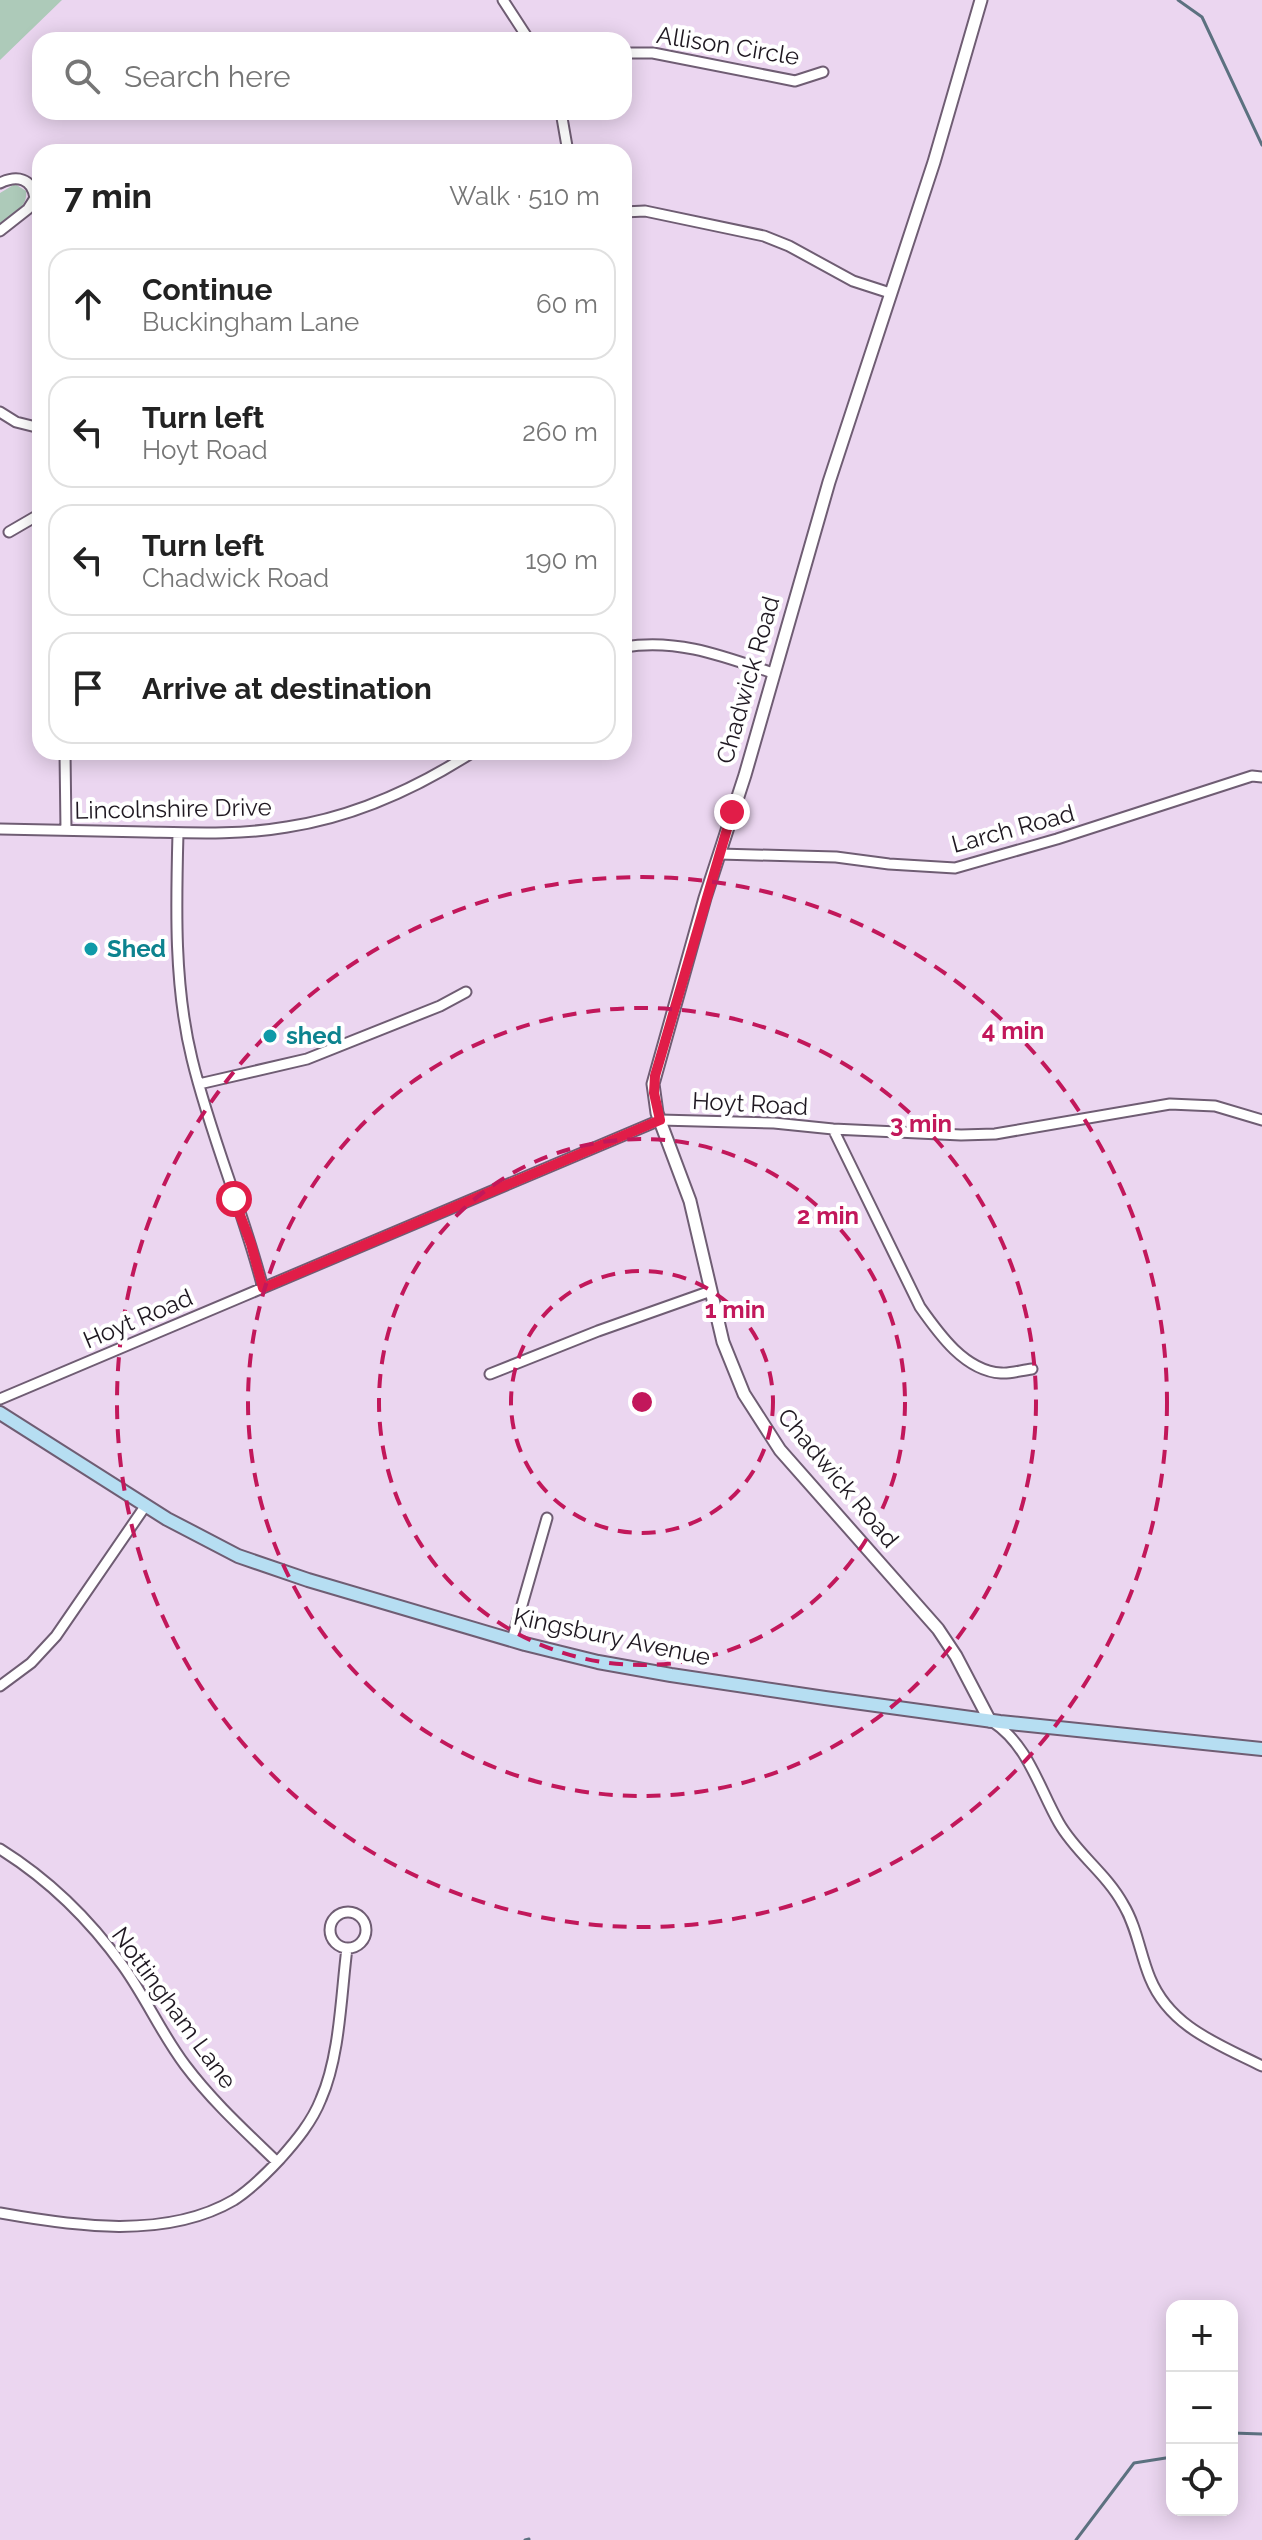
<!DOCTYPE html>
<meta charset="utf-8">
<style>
:root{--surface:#fff;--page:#f2f2f2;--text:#222;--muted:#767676;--line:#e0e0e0}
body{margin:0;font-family:Raleway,sans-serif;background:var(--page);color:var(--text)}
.controls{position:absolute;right:24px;bottom:24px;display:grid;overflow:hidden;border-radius:16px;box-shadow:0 4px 20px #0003}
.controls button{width:72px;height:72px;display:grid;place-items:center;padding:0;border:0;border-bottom:2px solid var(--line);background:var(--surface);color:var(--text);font:40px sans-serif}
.stop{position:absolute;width:24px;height:24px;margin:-18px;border:6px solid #e11d48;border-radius:50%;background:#fff}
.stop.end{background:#e11d48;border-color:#fff;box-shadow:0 2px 8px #0008}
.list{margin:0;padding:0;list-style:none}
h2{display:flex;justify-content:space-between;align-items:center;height:104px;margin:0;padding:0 32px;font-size:34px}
h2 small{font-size:26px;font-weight:400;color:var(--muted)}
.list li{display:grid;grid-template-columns:52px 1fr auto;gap:24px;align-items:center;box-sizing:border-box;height:112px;margin:0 16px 16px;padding:0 16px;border:2px solid var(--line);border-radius:24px}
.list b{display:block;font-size:30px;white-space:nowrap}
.list p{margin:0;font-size:26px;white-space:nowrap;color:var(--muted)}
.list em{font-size:26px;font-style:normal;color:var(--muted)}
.icon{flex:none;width:44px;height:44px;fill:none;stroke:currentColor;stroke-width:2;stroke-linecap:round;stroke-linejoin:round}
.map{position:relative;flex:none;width:1262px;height:2540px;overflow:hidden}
.search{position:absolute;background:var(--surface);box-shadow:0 4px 20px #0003;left:32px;top:32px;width:600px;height:88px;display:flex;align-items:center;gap:20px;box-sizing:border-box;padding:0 28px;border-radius:24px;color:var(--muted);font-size:30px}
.panel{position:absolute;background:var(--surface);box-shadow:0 4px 20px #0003;left:32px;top:144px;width:600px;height:616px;border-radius:24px}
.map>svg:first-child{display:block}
.green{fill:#adcab9}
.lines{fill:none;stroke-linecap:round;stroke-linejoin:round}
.stream{stroke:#5c7180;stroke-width:3}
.minor-casing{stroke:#6f5d73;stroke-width:13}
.tertiary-casing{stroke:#6f5d73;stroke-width:15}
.secondary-casing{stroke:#6f5d73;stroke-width:16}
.minor{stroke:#fff;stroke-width:9}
.tertiary{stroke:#fff;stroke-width:11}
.secondary{stroke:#b6def2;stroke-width:12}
.route{stroke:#e11d48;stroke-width:10}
.ring{fill:none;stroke:#c2185b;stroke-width:4;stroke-dasharray:14 10}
.culture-dot{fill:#0f9aa8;stroke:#fff;stroke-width:3}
.labels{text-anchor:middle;stroke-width:8;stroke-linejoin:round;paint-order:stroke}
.street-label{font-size:24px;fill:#1f1821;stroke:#fff}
.culture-label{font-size:24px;font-weight:bold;fill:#0d838f;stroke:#fff;text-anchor:start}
.centre{fill:#c2185b;stroke:#fff;stroke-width:4}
.ring-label{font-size:24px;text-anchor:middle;font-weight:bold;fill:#c2185b;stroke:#fff;stroke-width:8;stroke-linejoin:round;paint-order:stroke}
</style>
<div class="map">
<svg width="1262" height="2540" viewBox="0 0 1262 2540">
<rect width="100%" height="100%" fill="#ebd6f0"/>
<path class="green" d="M0 0H62L0 60Z
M15 184 26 191C28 208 12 215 0 224V193Z"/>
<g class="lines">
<path class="stream" d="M1178 0 1202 17 1262 145
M1232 2433 1262 2434
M525 2540 529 2539
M1076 2540 1134 2463 1172 2457"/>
<g class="minor-casing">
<path id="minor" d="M503 0 529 40
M624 53H653L795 81 823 72
M561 112 568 152
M0 183C17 175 32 178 35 198L28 209 0 231
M624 212 645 211 764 236 789 246 853 281 890 293
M0 412 16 422 40 428
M9 532 40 514
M624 647C677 638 723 656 773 673
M65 752 66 830
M0 829C49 830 98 831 147 832 194 833 241 835 287 827 354 817 417 788 473 752
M178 833C176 907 174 986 192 1059 211 1138 243 1210 263 1288
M719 854 836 857 889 864 955 868 1057 839 1252 776 1262 777
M199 1084 307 1059 440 1006 466 992
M833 1129 920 1307C939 1334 965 1371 1001 1373 1011 1374 1022 1370 1032 1369
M490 1374 598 1331 711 1291
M0 1399 660 1120 774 1123 833 1129 961 1135 995 1134 1170 1104 1215 1106 1262 1120
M512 1640 547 1518
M0 1686 31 1663 56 1636 146 1505
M993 1722C1028 1745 1039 1788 1059 1823 1076 1853 1106 1873 1123 1904 1137 1927 1140 1954 1150 1978 1170 2027 1218 2044 1262 2066
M0 1849C48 1879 90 1920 123 1966 146 1998 161 2033 185 2065 212 2101 245 2131 277 2162
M330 1930a18 18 0 1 1 36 0a18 18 0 1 1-36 0Z
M0 2213C73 2226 166 2240 234 2200 251 2189 266 2174 280 2159 296 2141 312 2122 321 2099 340 2056 341 1995 347 1948"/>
</g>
<g class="tertiary-casing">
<path id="tertiary" d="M981 0 934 162 829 482 745 775 705 898 653 1084 657 1113 690 1201 723 1342 744 1394 780 1450 938 1629 956 1656 990 1721"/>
</g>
<g class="secondary-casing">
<path id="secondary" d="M0 1413 167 1519 238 1556 308 1580 525 1644 598 1662 671 1675 825 1698 1000 1722 1262 1749"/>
</g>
<use href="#minor" class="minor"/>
<use href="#tertiary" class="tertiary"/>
<use href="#secondary" class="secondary"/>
</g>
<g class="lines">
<path class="route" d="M234 1199 251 1244 263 1288 660 1120 654 1093 655 1076 732 812"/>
</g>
<g class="ring">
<circle cx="642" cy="1402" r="131"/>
<circle cx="642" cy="1402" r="263"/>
<circle cx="642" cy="1402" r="394"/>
<circle cx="642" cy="1402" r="525"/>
</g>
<g class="culture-dot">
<circle cx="91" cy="949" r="8"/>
<circle cx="270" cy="1036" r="8"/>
</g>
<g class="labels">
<g class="street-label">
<text transform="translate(728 46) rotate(9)" y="8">Allison Circle</text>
<text transform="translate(748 680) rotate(-74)" y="8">Chadwick Road</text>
<text transform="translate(173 809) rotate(-1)" y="8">Lincolnshire Drive</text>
<text transform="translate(1013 829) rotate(-15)" y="8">Larch Road</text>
<text transform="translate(750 1104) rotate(3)" y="8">Hoyt Road</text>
<text transform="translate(138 1319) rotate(-23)" y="8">Hoyt Road</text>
<text transform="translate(838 1478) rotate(50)" y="8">Chadwick Road</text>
<text transform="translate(612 1637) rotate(12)" y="8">Kingsbury Avenue</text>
<text transform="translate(174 2008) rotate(54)" y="8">Nottingham Lane</text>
</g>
<g class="culture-label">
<text x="107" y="957">Shed</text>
<text x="286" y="1044">shed</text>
</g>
</g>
<circle cx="642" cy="1402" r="12" class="centre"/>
<g class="ring-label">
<text x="1013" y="1039">4 min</text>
<text x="921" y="1132">3 min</text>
<text x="828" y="1224">2 min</text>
<text x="735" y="1318">1 min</text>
</g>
</svg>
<div class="controls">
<button>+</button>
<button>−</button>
<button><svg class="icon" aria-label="locate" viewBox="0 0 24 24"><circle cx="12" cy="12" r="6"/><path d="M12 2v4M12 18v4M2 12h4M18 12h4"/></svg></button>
</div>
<div class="stop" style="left:234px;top:1199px"></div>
<div class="stop end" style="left:732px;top:812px"></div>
<div class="search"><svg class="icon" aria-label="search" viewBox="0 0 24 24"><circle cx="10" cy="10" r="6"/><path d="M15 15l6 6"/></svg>Search here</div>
<section class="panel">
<h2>7 min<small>Walk · 510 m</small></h2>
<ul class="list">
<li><svg class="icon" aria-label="ahead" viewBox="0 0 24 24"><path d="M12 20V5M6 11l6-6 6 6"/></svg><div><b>Continue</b><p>Buckingham Lane</p></div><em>60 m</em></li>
<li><svg class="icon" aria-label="left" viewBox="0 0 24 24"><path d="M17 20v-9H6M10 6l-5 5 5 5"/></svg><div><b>Turn left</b><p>Hoyt Road</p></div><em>260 m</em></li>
<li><svg class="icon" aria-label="left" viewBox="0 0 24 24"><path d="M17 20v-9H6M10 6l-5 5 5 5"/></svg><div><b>Turn left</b><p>Chadwick Road</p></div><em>190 m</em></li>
<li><svg class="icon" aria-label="arrive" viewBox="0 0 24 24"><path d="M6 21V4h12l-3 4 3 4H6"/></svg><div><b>Arrive at destination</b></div></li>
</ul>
</section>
</div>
